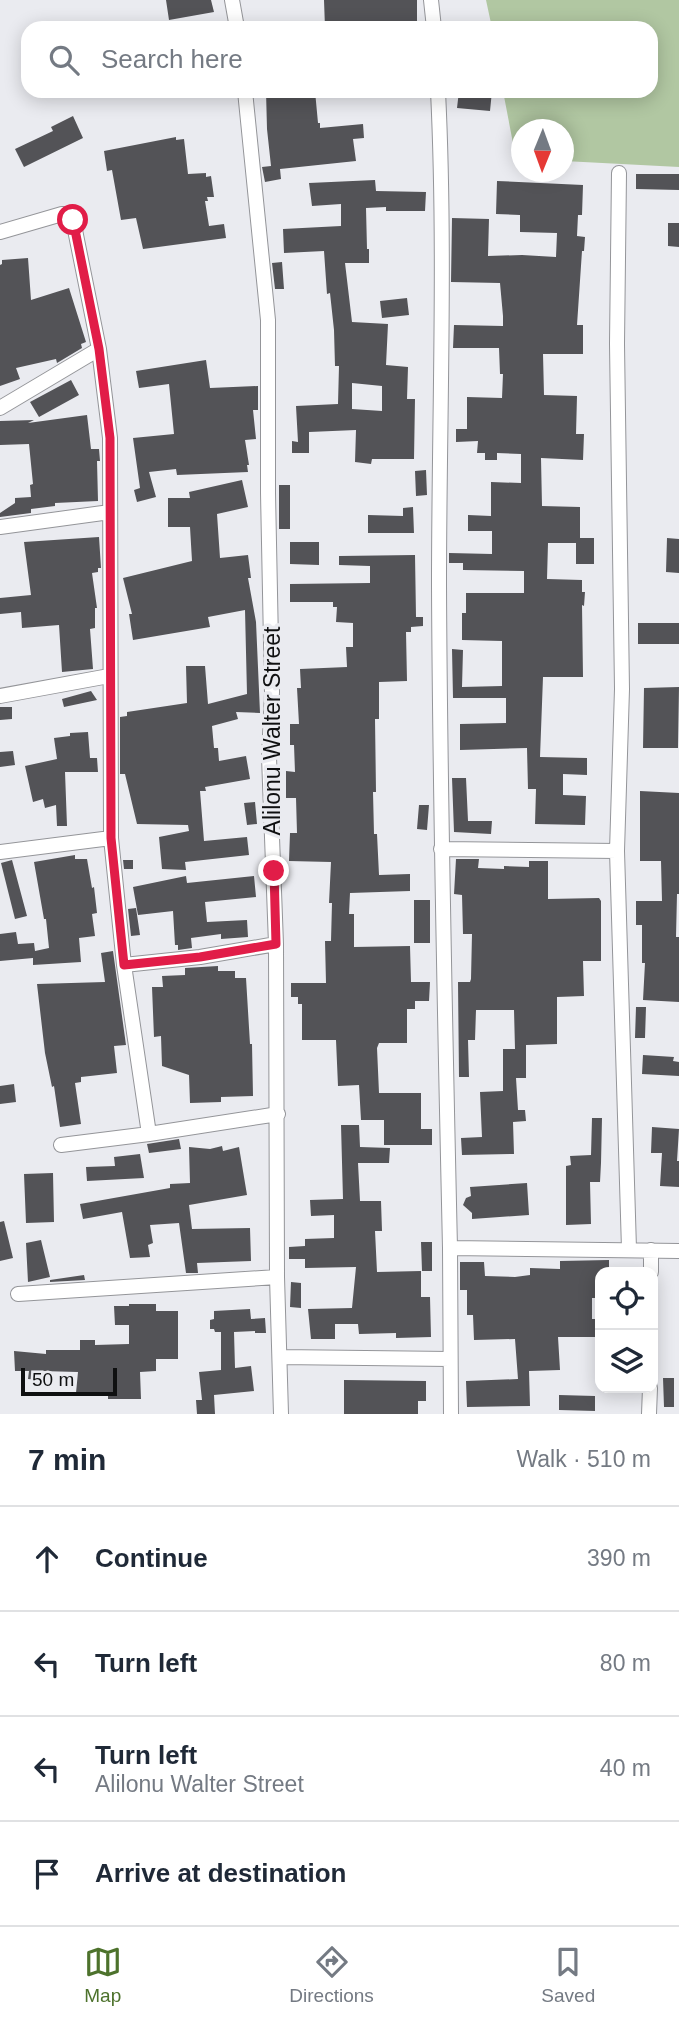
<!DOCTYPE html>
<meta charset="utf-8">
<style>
:root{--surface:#fff;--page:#f6f6f7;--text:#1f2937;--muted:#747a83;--line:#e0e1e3;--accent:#4d722c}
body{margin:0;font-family:Arial,sans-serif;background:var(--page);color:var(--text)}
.controls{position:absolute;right:21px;bottom:21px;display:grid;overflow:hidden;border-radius:14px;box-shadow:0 4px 18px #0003}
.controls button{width:63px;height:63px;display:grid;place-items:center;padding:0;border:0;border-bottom:2px solid var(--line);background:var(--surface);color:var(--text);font:35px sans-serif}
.compass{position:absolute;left:511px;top:119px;width:63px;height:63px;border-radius:50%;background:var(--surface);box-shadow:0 4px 18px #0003;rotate:181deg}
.scale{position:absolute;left:21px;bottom:18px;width:96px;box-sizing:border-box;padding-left:7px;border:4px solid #0f1011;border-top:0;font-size:19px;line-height:24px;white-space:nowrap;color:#0f1011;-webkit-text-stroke:5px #eaebf0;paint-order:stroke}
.stop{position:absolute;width:21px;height:21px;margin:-16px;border:5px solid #e11d48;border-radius:50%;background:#fff}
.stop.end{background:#e11d48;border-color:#fff;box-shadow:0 2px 7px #0008}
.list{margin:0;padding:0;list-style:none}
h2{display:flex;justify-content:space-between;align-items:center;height:91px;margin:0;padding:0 28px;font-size:30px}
h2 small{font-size:23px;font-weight:400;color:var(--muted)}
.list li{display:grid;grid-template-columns:46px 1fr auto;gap:21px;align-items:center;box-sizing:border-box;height:105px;padding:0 28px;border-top:2px solid var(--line)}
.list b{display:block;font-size:26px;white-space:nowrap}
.list p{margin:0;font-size:23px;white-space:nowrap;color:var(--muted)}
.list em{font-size:23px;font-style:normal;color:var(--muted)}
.icon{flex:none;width:38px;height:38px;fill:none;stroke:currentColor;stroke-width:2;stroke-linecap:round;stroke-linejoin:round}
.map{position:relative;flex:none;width:679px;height:1414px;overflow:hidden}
.search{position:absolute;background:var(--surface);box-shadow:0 4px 18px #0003;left:21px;right:21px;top:21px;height:77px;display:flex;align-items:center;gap:18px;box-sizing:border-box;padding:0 24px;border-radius:21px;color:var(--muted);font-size:26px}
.sheet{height:511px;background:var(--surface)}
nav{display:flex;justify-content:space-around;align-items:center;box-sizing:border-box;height:98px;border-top:2px solid var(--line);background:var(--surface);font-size:19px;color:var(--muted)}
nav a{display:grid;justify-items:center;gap:4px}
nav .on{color:var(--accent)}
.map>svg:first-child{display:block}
.green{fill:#b1c7a2}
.building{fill:#535357;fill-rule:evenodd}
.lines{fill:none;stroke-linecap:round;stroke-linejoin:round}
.minor-casing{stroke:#949599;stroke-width:16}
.minor{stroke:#fff;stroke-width:14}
.route{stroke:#e11d48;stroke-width:9}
.labels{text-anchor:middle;stroke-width:7;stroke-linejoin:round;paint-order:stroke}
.street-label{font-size:23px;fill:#0f1011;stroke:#eaebf0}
</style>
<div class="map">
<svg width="679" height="1414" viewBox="0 0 679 1414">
<rect width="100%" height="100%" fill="#eaebf0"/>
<path class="green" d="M486 0H679V167L564 161V130H522L521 159H516L503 91H651V28H492Z"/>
<path class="building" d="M166 0H211L214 12 169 20Z
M324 0H417V28H401V23L339 25V28H325Z
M266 91H315L318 123H320V128L363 124 364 138 353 139 356 161 280 169 281 179 265 182 262 167 271 166 267 129Z
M459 91H492L490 111 457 108Z
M73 116 83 138 24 167 15 149 53 131 51 127Z
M176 137V140L184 139 188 174 206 173V177L211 176 214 197H207L208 201H205L209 226 224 224 226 238 143 249 136 218 121 220 112 170 107 171 104 151Z
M636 174H679V190L636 189Z
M375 180 376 191 426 192 425 211H386V207L366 208 367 249H369V263H345L352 322 388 324 386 365 408 367 407 399H415L414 459H372L371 464 355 462 356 430 309 432V453H292V441L298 442 296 406 338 404 339 366H335L334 330 330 293 327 294 324 251 284 253 283 229 341 226V204L312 206 309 183ZM352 383 382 386V411L352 409Z
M497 181 583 185 582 215H578L577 236 585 237 584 251H582L577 325H583V354H543L544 395 577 396 576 434H584L583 460 541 458 542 506 580 507V538H594V564H576V543H548L547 579 582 580V592H585L584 606 582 605 583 677H543L540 757 587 758V775L563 774V795L586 796 585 825 535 824 536 789H528L527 748 460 750V724L506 723V698H453L452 649 463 650 462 687 502 686V641L462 640V613H466V593H524V571L463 570V563H449V553L492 554V531H468V515L491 516V482L521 483V454L497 453V460H485V453H477L478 441 456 442V429H467V397L502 398 503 374H500L499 348H453L454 325 503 326V316L500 283 451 282 452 218 489 219 488 256 522 255 556 257 557 233 520 232V215L496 214Z
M668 223H679V247L668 246Z
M28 258 31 300 69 288 86 342 81 344 82 348 57 363 56 359 16 368 20 379 0 386V265L2 264V260Z
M282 262 284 289H275L272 263Z
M407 298 409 315 382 318 380 301Z
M206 360 210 388 258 386V410H253L256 439 245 440 249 465H247L248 472 177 475 176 469 149 472 156 497 137 502 134 490 140 488 133 438 174 434 169 384 139 388 136 371Z
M71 380 79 395 39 417 30 402Z
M87 415 91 449H99L100 461H97L98 501 55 503V506L31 509V513L0 517V513L15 503V498L31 497 30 485 33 484 29 444 0 445V421L34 420 28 423Z
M426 470 427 495 416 496 415 471Z
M242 480 248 507 217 514 220 558 248 555 251 578H248L256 622 260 713 236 712 238 719 212 726 214 748H218L219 761 246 756 250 779 205 787 206 791H200L204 841 247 837 249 855 185 862 186 870 162 869 159 837 189 831 188 825 137 824 125 774H120V717L127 716V712L187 703 186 666H205L208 704 247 694 245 610 208 617 210 627 133 640 129 614H132L123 578 192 561 190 527H168V498H190L189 492Z
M279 485H290V529H279Z
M413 507 414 533H368V515L403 516V508Z
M99 537 101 568H98V572L92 573 97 608H95V628L90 629 93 669 62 672 59 625 22 628 21 612 0 614V598L31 595 24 542Z
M667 538 679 539V573L666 572Z
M290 542H319V565L290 564Z
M415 555 416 617H423V626L411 627V632H406L407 681 379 682V719H375L376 792H373L374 834H377L379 875 410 874V891L350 893 349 914H354V947L410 946 411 982H430L429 1001H415V1009H407V1043H379L377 1048 379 1093H421V1129H432V1145H384V1120H361L359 1085 338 1086 336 1040H302V1004H298V997H291V983H326L325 941H331L332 903H329L331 862 289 861 290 833H297L296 798H286V771L295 772 294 745H290V724H299L297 688H301L300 669 347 667 346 647H353V623L336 622 337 607H333V602H290V584L370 583V566L339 565V556Z
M638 623H679V644H638Z
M679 687 678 748H643L644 688Z
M91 691 97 700 64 707 62 699Z
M0 707H12V719L0 720Z
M88 732 90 758H97L98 772H65L67 826H57L56 805 45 808 43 799 33 802 25 766 57 759 54 738 70 736V733Z
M13 751 15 765 0 767V752Z
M452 778H466L468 821H492L491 834 454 832Z
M640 791 679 793V894H677L676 937H679V1002L643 1000 645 963H642V925H636V901H662L661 861H640Z
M255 802 257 824 247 825 244 803Z
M419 805H429L427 830 417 829Z
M75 855V859H87L92 888 94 887 97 913 92 914 95 936 79 938 81 962 33 965V958L0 961V934L16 932 18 944 34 943 35 951 49 948 46 919H44L34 862Z
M456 859H479L478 868 504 869V866L529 867V861H548V899L599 898 601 901V961H583L584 996 557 997V1044L526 1045V1078H516L518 1110H525L526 1121 513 1122 514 1154 462 1155 461 1138 482 1137 480 1092 503 1091V1049H515L514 1010H476L475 1040H468L469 1077H459L458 982H470L471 979 472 934H463L462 895 454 894Z
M12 860 27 916 15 919 1 863Z
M123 860H133V869H124Z
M186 876 187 883 254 876 256 897 205 902 207 922 247 920 248 937 221 939V934L191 938 192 948 178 950V945H175L173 911 138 915 133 887Z
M414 900H430V943H414Z
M136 908 140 935 131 936 128 909Z
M113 951 126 1045 114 1046 117 1073 81 1077V1082L75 1083 81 1124 60 1127 54 1086 52 1087 45 1053 37 984 105 982 101 953Z
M218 966V971H235V978H246L250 1044H252L253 1096 221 1097V1102L190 1103 189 1075 162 1066 161 1036 154 1037 152 987H163L162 976 185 975V968Z
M636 1007H646L645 1038H635Z
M643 1055 674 1057 673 1061 679 1062V1076L642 1074Z
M14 1084 16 1102 0 1104V1086Z
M592 1118H602L601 1163 600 1182H590L591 1224 566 1225V1166L571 1165 570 1156 591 1155Z
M341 1125H359L360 1147 390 1148 389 1163H358L360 1201H381L382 1231H375L377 1272 421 1271V1297H430L431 1337 396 1338V1333L359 1334 358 1324H335V1339H311L308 1309 352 1308 356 1267 305 1268V1259H289V1247L305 1246V1239L334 1238V1215L311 1216 310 1200 343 1199Z
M652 1127 679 1129 677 1161H679V1187L660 1186 662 1153H651Z
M179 1139 181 1149 149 1153 147 1144Z
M222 1146 223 1151 239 1147 247 1195 189 1205 192 1229 250 1228 251 1261 197 1263 198 1273H186L179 1223 150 1225 153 1243 148 1245 150 1257 130 1258 122 1212 83 1219 80 1204 170 1188V1184L190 1183 189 1147 210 1149Z
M140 1154 144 1178 87 1181 86 1167 115 1166 114 1157Z
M53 1173 54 1222 26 1223 24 1174Z
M527 1183 529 1215 472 1219V1213L463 1205 466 1198 471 1196 470 1187Z
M4 1221 13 1258 0 1261V1222Z
M41 1240 50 1277 28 1282 26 1243Z
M421 1242H432V1271H422Z
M609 1260V1272H600V1298H592V1319H596L595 1337H558L560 1370 529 1371 530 1406 467 1407 466 1381 518 1379 515 1339 474 1340 473 1315H467V1290H460V1262H484L485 1276 515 1277 530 1275V1268L560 1269V1261Z
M84 1275 85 1280 50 1282V1280Z
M291 1282 301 1283V1308L290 1307Z
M129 1304H156V1311H178V1359H156V1371L140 1372 141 1399H108V1396L76 1393 78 1372 41 1371 40 1380 28 1379 29 1371H15L14 1351 46 1354V1350H80V1340H95V1345L129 1344V1325H115L114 1306H129Z
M250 1309 251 1319 265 1318 266 1333H255V1331L234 1332 235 1368 251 1366 254 1391 214 1395 215 1414H197L196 1400H202L199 1372 221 1370V1332H215L214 1329H210V1320L214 1319V1311Z
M663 1378H674V1407H664Z
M344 1380 426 1381V1401H418V1414H344Z
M559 1395 595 1396V1411L559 1410Z"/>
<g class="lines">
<g class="minor-casing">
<path id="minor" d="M232 0 237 28
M431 0 434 28
M245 91 268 320V493L272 692 269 757 276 944 277 1277 281 1414
M438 91C446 256 439 420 439 585 440 806 445 1027 450 1248L679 1251
M619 173 617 344 622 689 617 851 629 1249
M0 232 62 214 69 215 73 220 99 349 110 438 111 838 124 965 149 1134 278 1114
M0 408 99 349
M0 527 110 512
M0 696 109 676
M441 849 617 851
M0 852 111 838
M124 965 200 957 276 944
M61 1145 149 1134
M450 1248 451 1414
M651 1272V1250
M18 1294 277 1277
M280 1357 450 1359
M649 1414 650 1388"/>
</g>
<use href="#minor" class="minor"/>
</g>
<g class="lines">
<path class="route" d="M73 220 99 349 110 438 111 838 124 965 200 957 276 944 274 871"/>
</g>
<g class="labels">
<g class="street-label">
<text transform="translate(272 731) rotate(-90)" y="8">Alilonu Walter Street</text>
</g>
</g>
</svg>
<div class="controls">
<button><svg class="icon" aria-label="locate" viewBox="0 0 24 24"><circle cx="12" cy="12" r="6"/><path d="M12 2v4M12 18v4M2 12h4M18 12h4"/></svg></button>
<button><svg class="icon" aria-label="layers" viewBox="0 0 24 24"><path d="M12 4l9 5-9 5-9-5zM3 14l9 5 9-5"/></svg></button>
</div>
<svg class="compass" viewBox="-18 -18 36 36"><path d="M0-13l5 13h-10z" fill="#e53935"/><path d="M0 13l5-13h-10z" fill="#747a83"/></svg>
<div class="scale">50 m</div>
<div class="stop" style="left:73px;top:220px"></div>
<div class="stop end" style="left:274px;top:871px"></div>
<div class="search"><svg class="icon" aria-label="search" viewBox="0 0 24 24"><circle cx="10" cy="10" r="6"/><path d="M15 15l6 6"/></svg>Search here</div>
</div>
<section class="sheet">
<h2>7 min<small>Walk · 510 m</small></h2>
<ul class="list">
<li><svg class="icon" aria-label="ahead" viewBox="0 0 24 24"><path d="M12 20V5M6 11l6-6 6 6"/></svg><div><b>Continue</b></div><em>390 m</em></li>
<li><svg class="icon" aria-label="left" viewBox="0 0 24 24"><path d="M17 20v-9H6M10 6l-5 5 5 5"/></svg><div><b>Turn left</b></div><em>80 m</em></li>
<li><svg class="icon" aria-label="left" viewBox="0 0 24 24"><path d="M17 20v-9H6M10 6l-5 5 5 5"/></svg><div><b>Turn left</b><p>Alilonu Walter Street</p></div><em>40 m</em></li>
<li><svg class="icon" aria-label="arrive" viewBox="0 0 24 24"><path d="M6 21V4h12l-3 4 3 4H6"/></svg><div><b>Arrive at destination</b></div></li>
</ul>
</section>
<nav>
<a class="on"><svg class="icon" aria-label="map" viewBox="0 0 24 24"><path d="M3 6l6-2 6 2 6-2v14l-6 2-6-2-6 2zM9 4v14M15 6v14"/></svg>Map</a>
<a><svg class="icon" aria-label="directions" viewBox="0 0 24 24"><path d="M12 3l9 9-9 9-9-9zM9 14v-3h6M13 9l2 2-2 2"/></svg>Directions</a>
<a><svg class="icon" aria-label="saved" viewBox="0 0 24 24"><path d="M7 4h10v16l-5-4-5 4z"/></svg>Saved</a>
</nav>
